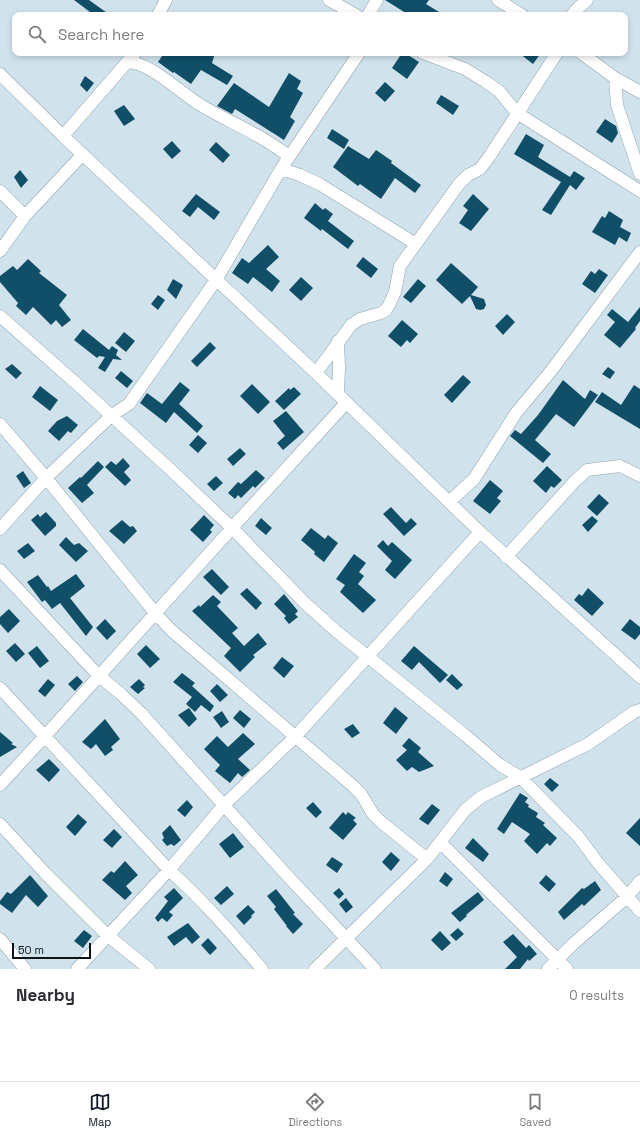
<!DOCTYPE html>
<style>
:root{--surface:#fff;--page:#f7f7f7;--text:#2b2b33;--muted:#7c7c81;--line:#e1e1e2;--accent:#111827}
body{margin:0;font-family:"Space Grotesk",sans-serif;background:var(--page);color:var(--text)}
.scale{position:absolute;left:12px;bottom:10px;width:79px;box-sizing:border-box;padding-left:4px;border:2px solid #0d1417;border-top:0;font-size:11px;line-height:14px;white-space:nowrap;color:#0d1417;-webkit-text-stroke:3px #d0e3ed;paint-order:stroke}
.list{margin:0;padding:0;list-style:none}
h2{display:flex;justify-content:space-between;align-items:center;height:52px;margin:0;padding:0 16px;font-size:17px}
h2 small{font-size:13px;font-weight:400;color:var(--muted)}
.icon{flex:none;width:22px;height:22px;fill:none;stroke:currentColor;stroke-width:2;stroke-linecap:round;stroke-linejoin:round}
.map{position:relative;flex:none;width:640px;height:969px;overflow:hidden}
.search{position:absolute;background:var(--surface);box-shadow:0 2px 6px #0003;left:12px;right:12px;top:12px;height:44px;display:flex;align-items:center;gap:10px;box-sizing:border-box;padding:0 14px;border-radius:8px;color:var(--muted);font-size:15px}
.sheet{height:112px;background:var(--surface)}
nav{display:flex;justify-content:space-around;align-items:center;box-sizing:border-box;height:56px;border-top:1px solid var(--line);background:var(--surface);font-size:11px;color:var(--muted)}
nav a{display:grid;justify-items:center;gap:2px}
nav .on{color:var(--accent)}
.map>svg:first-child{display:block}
.building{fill:#104f67}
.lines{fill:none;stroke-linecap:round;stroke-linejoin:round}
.street-casing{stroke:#91a4ad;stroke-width:13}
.street{stroke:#fff;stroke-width:12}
</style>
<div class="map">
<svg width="640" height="969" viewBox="0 0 640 969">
<rect width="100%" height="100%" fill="#d0e3ed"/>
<path class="building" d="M74 0H89L110 15H94Z
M385 0H429L426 4 444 15H409Z
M164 53H215L212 63 233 76 227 85 201 70 191 84 174 72 173 73 158 62Z
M402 53H405L419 62 407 79 392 68Z
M519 53H541L533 64Z
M289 73 301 81 297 89 303 93 290 117 295 121 284 140 235 109 232 114 217 106 234 83 269 107Z
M85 76 94 83 87 92 80 85Z
M385 82 395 91 385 102 375 93Z
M441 95 459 106 453 115 436 103Z
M124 105 135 119 124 126 114 111Z
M605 119 616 126 618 133 612 143 596 132Z
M332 129 349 140 344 149 327 138Z
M526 134 544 145 538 157 570 177 574 171 585 178 576 190 570 185 551 215 542 210 561 182 514 154Z
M172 141 181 151 172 159 163 149Z
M216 142 230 155 223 163 209 150Z
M348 146 369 159 376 150 392 161 391 163 421 185 415 193 395 178 381 199 360 184 358 186 333 167Z
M20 170 28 180 21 188 14 177Z
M196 194 220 212 214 220 198 207 190 217 182 211Z
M473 194 489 209 471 231 459 223 468 210 463 206Z
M315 203 323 210 325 208 333 214 328 221 354 241 348 249 322 229 321 231 304 218Z
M609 211 623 220 620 227 631 233 627 242 619 237 615 245 592 232 602 216 605 218Z
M268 245 279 257 266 269 280 281 272 292 253 277 248 284 232 273 242 258 249 263Z
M363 257 378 269 371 278 356 266Z
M28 259 41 271 39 273 67 295 59 305 71 320 62 327 56 320 51 325 33 307 26 315 16 306 18 303 0 282V276L13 266 17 270Z
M451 263 478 287 471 295 484 299 486 305 484 309 480 310 476 309 470 296 462 304 436 280Z
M599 269 608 275 595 293 582 284 591 271 595 274Z
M301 277 313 288 301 301 289 290Z
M173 279 183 285 176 299 167 290Z
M418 279 426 286 411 303 403 297Z
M158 295 165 300 158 310 151 304Z
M640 307V321L635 328 636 329 620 348 604 335 615 322 607 315 612 309 628 322Z
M507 314 515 322 503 335 495 326Z
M402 320 418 334 410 343 407 340 401 347 388 336Z
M83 329 109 350 112 346 118 350 116 355 122 360 113 359 105 372 98 368 105 357 99 356 97 358 74 340Z
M124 332 135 341 126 352 115 343Z
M210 342 216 348 197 367 191 361Z
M12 364 22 373 16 379 5 369Z
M608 367 615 372 610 379 602 374Z
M121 371 133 381 127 388 115 378Z
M463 375 471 382 452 403 444 395Z
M563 380 585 399 590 390 598 395 574 427 556 414 535 440 551 454 543 463 510 436 515 430 521 434 538 415Z
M180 382 190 390 179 404 203 426 197 433 174 412 166 423 140 403 147 393 162 404Z
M252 384 270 402 258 414 240 396Z
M634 385 640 389V429L595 402 602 392 621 405Z
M40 386 58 400 50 411 32 397Z
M294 387 301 394 284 410 275 401 289 388 290 390Z
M286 411 304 432 283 450 277 443 285 436 273 421Z
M67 416 78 425 71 433 68 431 59 441 48 431 57 421Z
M198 435 207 443 198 453 189 445Z
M240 448 246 454 233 466 227 459Z
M123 458 130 466 124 472 131 480 125 486 105 467 111 461 116 465Z
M98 461 104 467 87 485 94 493 82 503 68 488 80 477 81 478Z
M547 466 562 480 554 488 551 486 546 493 533 481Z
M256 470 265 478 255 488 253 486 241 498 238 495 235 499 228 493 238 482 241 484Z
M23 471 31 483 24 488 16 476Z
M216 476 223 483 214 491 207 484Z
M490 480 503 491 497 498 501 501 490 514 473 501Z
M599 494 609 503 597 516 587 507Z
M391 507 406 523 411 518 417 524 404 536 383 514Z
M46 512 56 523V526L45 536 31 520 38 514 40 517Z
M204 515 214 525 210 530 212 532 203 542 190 530Z
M592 516 598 521 588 532 582 525Z
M261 518 272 528 266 535 255 526Z
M122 520 130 527 133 526 137 531 124 544 109 531Z
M311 528 325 539 328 535 338 543 324 562 314 554 315 552 301 540Z
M66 537 74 545 79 543 88 551 76 562 59 545Z
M383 540 388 546 392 542 412 560 395 579 385 570 392 561 377 546Z
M28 543 35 551 24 559 17 551Z
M354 554 366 563 359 572 364 576 358 584 376 600 363 613 340 592 345 585 336 579Z
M212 569 229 587 221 595 203 577Z
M76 574 85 586 70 598 93 627 86 636 60 603 52 609 45 600 42 602 27 582 38 575 47 587 48 586 51 591Z
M247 588 262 603 256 610 240 594Z
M588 588 604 603 592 616 574 600 579 594 582 596Z
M284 594 298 611 295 614 298 617 289 624 284 618 286 616 274 604Z
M213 595 221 602 217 606 238 628 232 633 244 646 258 633 267 644 253 655 255 657 240 672 224 656 231 648 192 611 199 605 200 607Z
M9 609 20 621 8 633 0 624V617Z
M105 619 116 631 107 640 96 628Z
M630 619 640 627V634L635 640 621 630Z
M15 643 25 654 16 662 6 651Z
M146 645 160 659 150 668 137 654Z
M37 646 49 661 40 668 28 653Z
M414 646 448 675 440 683 419 662 412 670 401 661Z
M282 657 294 666 284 678 273 668Z
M182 673 195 683 192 686 214 706 210 712 201 705 195 712 186 704 192 697 173 682Z
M452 674 463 685 457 690 446 680Z
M77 676 83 682 75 691 68 684Z
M48 679 55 685 45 697 38 691Z
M139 679 145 685 143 687 145 688 138 694 130 687Z
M217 684 228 695 220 702 210 691Z
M395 707 408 718 396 734 383 723Z
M189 708 197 719 189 727 178 715Z
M240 710 251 719 244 728 233 718Z
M222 711 229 722 221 728 213 717Z
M105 719 120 739 111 747 113 750 105 756 96 744 91 749 82 742Z
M353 724 360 733 352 738 344 729Z
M0 732 13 743 11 744 17 747 0 757Z
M243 733 255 744 238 759 250 770 242 777 238 773 230 783 215 771 220 765 204 749 217 736 228 747Z
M409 738 421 748 418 752 434 766 419 772 412 767 407 771 396 760 407 750 402 746Z
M49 759 60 770 49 782 36 770Z
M550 778 559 785 552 792 544 784Z
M520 793 528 798 525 802 529 805 528 807 538 813 536 817 545 823 543 825 557 838 550 846 547 843 537 854 524 841 530 834 512 822 504 834 497 829Z
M187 800 193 807 185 817 177 810Z
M313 802 322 812 316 818 306 808Z
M432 804 440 810 428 825 419 819Z
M343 812 346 815 348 812 356 818 353 820 357 824 343 840 329 828Z
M78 814 87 822 75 836 66 827Z
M640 818V846L626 833Z
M170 825 181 840 174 846 171 844 167 846 162 840 164 838 162 833Z
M114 829 122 837 112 848 103 840Z
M233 833 244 847 230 858 219 844Z
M473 838 489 854 483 862 465 848Z
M391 852 400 860 391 871 382 862Z
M332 857 343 864 337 873 326 865Z
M125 861 138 875 126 886 132 893 125 900 102 880 111 871 114 873Z
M445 872 453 879 447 887 439 881Z
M30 875 48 896 38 907 26 895 12 913 0 904V901L7 892 11 894Z
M546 875 556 884 549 892 539 883Z
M595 881 601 890 584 906 582 904 564 920 558 912 582 888 584 889Z
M227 886 234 894 221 905 214 898Z
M174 888 183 898 169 912 173 915 167 922 162 918 158 922 155 918 168 901 164 897Z
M339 888 344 894 339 899 333 893Z
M276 889 295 913 293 914 303 924 293 934 286 926H287L274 909 276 907 267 896Z
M478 892 484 900 466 915 467 916 460 922 451 913Z
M346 898 353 907 346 913 339 904Z
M248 905 255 912 251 916 252 917 244 925 236 916Z
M188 923 200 937 192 944 186 937 174 946 167 937Z
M458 928 464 934 456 941 450 935Z
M84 930 92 936 83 948 74 941Z
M440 931 451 943 442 951 431 940Z
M513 934 526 948 529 945 537 954 529 961 528 959 520 969H505L517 957 503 942Z
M208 938 217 948 210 955 201 945Z"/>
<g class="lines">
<g class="street-casing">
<path id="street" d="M329 0 356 15
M498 0 522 15
M158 15 166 0
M368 15 377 0
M572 15 576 10 587 0
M423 53 465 69 486 82 499 91 517 113 640 191
M581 53 615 78 640 92
M128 62C151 63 179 92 199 104 218 116 239 125 258 136 269 142 279 149 289 156
M0 74 63 136 316 373 480 532 640 677
M615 78 617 105 640 174
M63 136 135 53
M281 169 300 175 321 185 416 244
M0 191 25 216
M0 251 25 216 83 154
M0 316 78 385 171 470 232 528 306 604 336 631 465 735 500 765 520 777 578 836 598 863 640 911
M316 373 351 325 360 319 381 313 386 310 389 305 395 292 400 266 459 184 468 175 480 169 489 157 557 53
M338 394 339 367 338 341
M0 424 46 478 156 614 172 631 219 671 353 786 361 794 373 814 381 822 427 859
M449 502 474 479 516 413 551 371 640 252
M0 529 46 478 112 415 129 404 216 280 281 169 359 53
M506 557 575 481 587 470 620 466 640 476
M0 570 99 676 121 694 141 713 283 871 375 969
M0 688 169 870C203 900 232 934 262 969
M0 785 45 736 232 528 346 403
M0 824 45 873 107 935 149 969
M440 842 567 969
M0 939 25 969
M77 969 169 870 224 805 295 737 480 532
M315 969 427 859 465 810 481 797 588 744 634 712 640 710
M548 969 573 944 627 897 640 881"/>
</g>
<use href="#street" class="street"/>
</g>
</svg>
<div class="scale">50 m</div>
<div class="search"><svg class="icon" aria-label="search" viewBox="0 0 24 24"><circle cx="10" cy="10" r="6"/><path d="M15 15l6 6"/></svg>Search here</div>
</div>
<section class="sheet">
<h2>Nearby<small>0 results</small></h2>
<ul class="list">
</ul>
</section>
<nav>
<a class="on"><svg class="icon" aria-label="map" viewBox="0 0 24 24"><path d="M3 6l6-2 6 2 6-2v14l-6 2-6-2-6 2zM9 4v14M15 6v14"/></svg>Map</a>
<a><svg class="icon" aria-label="directions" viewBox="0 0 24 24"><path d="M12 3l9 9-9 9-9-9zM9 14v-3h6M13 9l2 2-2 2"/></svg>Directions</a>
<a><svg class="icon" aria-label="saved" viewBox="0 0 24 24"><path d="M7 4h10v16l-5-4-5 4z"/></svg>Saved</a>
</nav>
